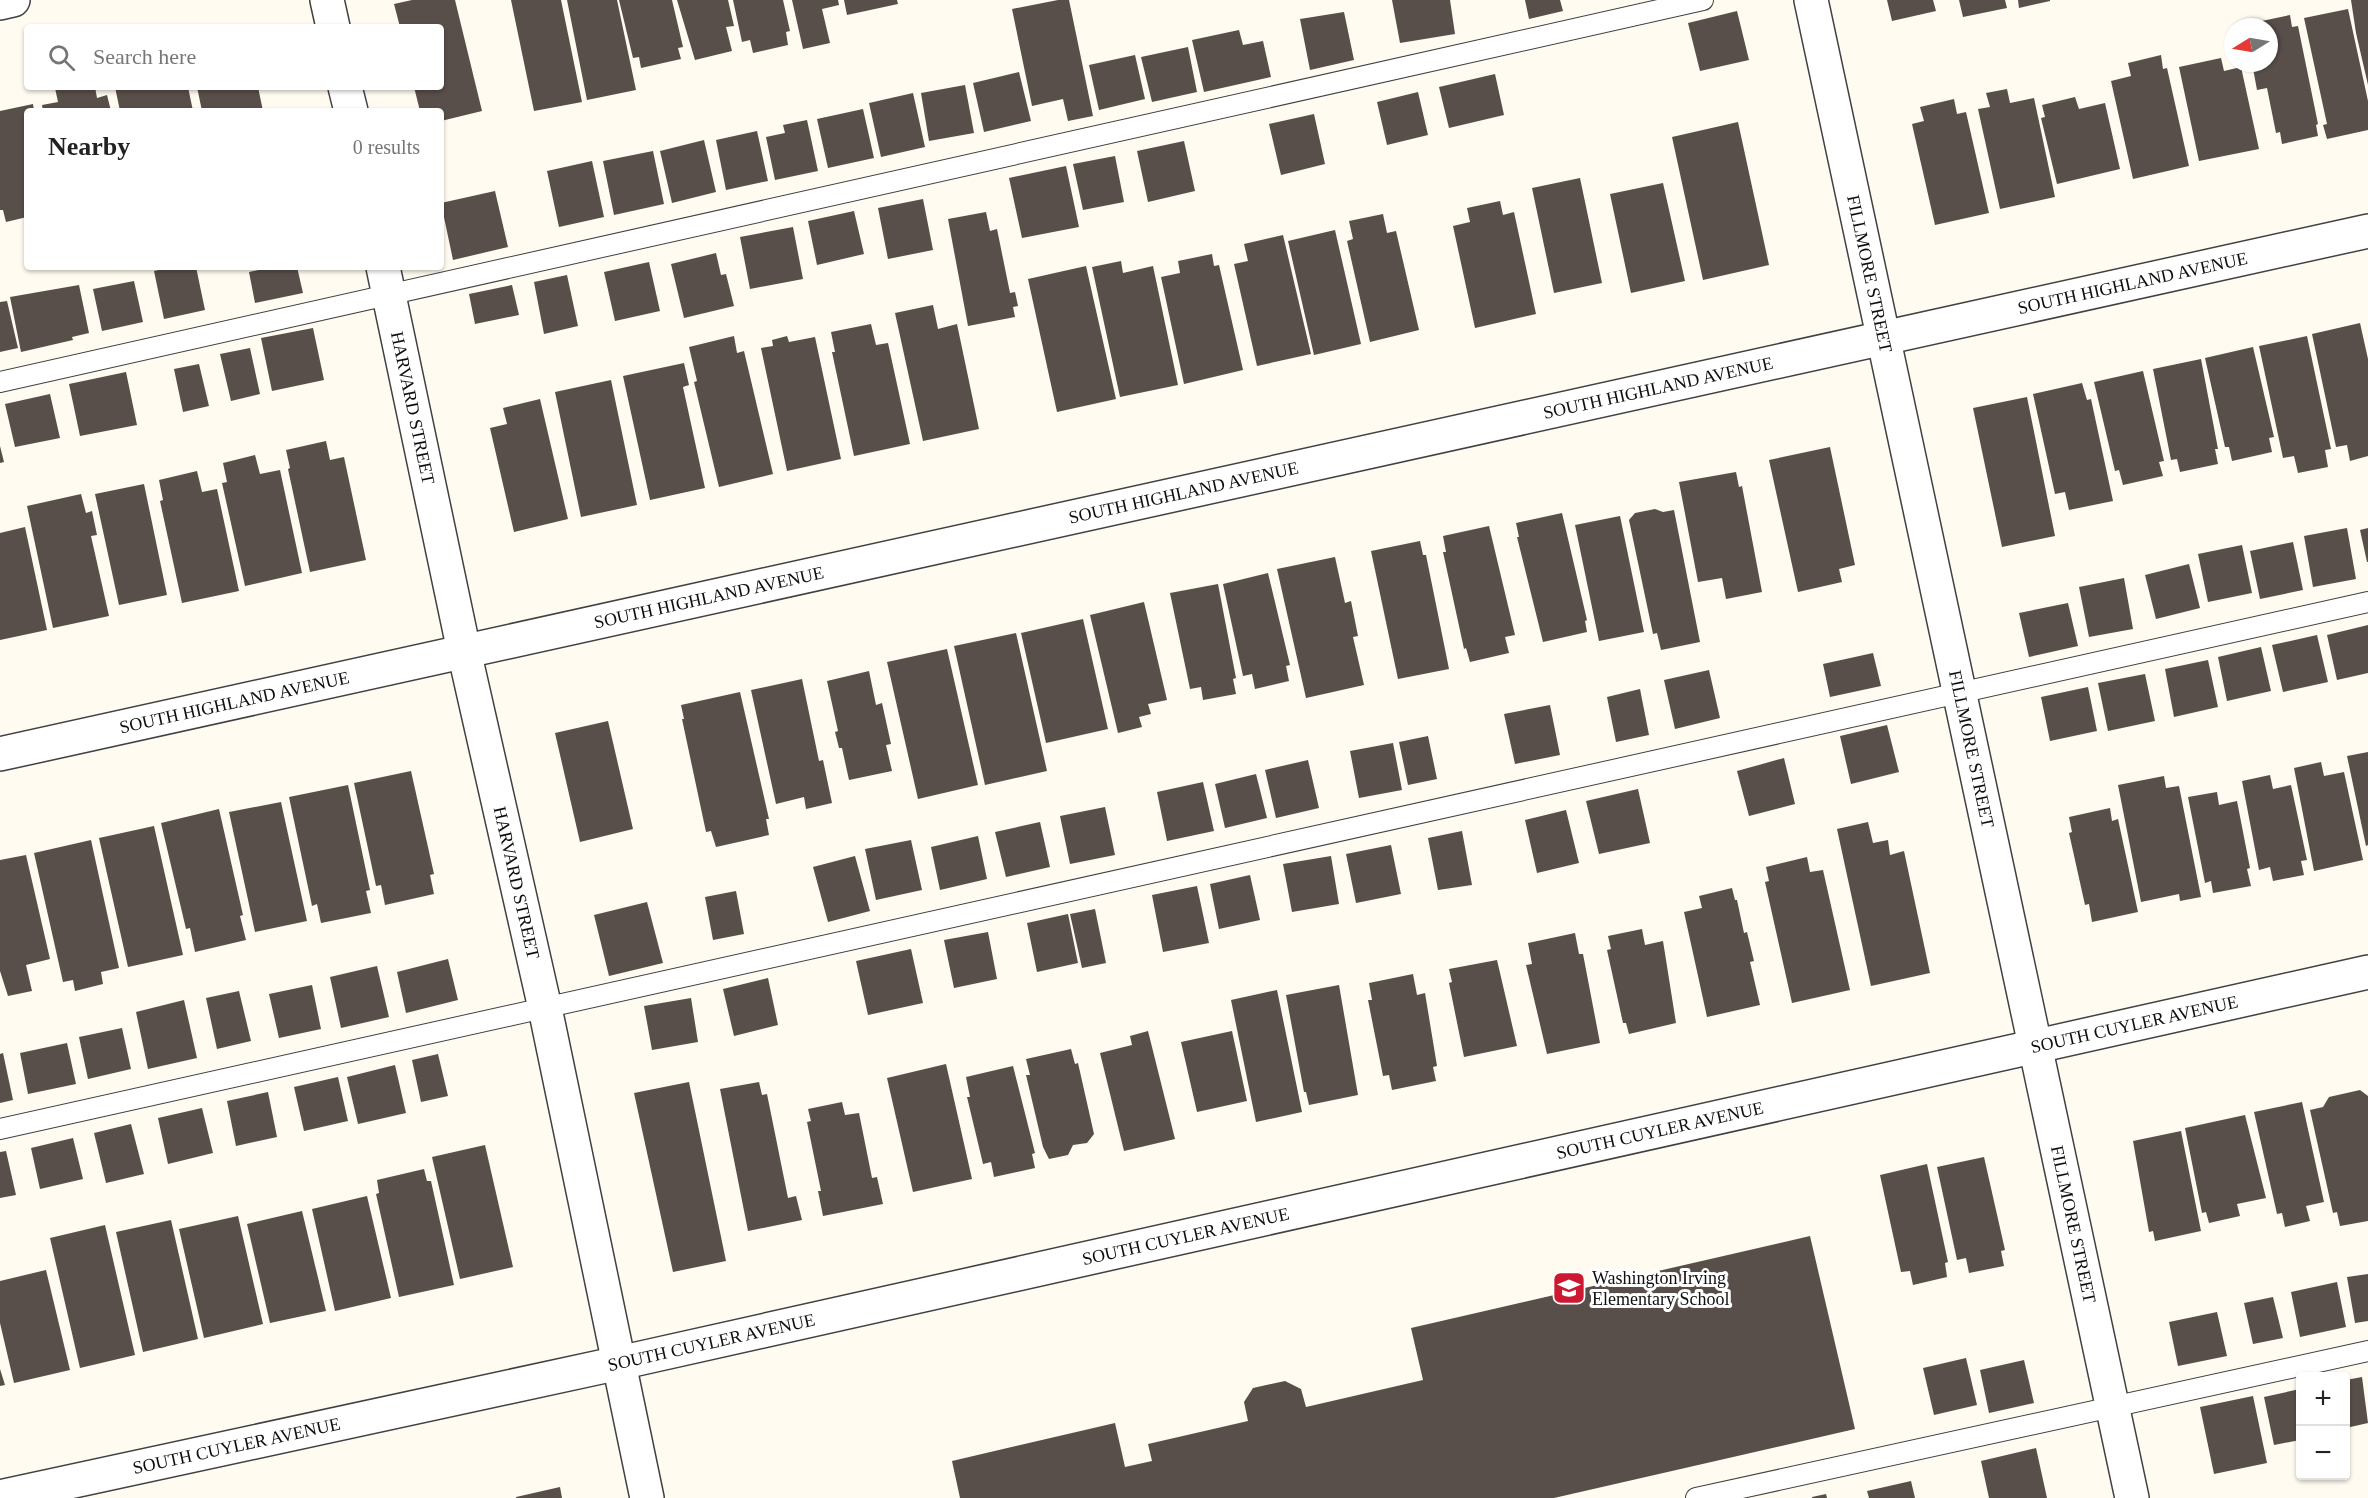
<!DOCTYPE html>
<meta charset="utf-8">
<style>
:root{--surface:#fff;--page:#f6f6f6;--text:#222;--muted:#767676;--line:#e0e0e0}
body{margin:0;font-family:"Times New Roman",serif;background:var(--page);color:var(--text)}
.controls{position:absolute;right:18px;bottom:18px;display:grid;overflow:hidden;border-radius:6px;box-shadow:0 2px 4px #0004}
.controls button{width:54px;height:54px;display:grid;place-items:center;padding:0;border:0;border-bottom:2px solid var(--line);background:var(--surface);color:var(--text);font:30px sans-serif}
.compass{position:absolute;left:2224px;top:18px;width:54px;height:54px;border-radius:50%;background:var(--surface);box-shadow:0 2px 4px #0004;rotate:259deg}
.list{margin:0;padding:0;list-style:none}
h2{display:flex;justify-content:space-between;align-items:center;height:78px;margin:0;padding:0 24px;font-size:26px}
h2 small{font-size:20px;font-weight:400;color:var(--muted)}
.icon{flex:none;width:33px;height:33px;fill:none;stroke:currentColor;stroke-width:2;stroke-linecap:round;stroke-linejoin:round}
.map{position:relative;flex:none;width:2368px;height:1498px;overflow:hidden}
.search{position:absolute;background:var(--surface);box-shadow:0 2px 4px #0004;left:24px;top:24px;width:420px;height:66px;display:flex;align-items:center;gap:15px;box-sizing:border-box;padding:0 21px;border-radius:6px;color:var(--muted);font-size:22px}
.panel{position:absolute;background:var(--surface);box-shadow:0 2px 4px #0004;left:24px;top:108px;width:420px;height:162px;border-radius:6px}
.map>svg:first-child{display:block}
.building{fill:#584e4a}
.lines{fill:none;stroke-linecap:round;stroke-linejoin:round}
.lane-casing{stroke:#414141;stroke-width:22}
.street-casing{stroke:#414141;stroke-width:36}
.lane{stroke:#fff;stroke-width:20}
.street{stroke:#fff;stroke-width:33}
.labels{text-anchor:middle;stroke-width:6;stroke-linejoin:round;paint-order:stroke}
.street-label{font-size:18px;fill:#0e0e0e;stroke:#fff}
.poi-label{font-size:18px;fill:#0e0e0e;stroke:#fff;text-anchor:start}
</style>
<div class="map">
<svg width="2368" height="1498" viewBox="0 0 2368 1498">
<rect width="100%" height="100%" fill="#fffbf0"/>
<path class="building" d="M412 0H455L482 111 441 121V111H420L414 87H441V27H400L394 4Z
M511 0H561L582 102 534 111Z
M567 0H617L636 90 587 100Z
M619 0H672L683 47 678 48 681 59 641 68 639 57 633 58Z
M677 0H728L734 26 726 27 732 51 695 60Z
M733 0H783L790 31 786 32 788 45 753 53 750 40 742 42Z
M792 0H838L839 5 822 9 830 43 803 49Z
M844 0H897L898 4 847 15Z
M1058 0H1069L1093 116 1068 121 1063 99 1032 106 1012 9Z
M1392 0H1450L1455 34 1400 43Z
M1525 0H1560L1563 11 1529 19Z
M1887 0H1933L1936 11 1892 21Z
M1959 0H2005L2007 8 1963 17Z
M2018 0H2050V1L2019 8Z
M2351 0H2368V85L2356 33Z
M2348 9 2368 101V130L2327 139 2323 125 2327 124 2304 18Z
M1737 11 1749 60 1700 71 1688 23Z
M1344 12 1354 60 1310 70 1300 19Z
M2290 15 2292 27 2298 26 2318 124 2316 125 2318 136 2282 144 2280 132 2276 133 2267 88 2257 90 2252 63H2269V27H2258L2257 22Z
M1239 30 1243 45 1263 41 1271 77 1204 92 1192 40Z
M1188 47 1197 92 1152 102 1141 57Z
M1135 55 1145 99 1099 110 1089 65Z
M2161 55 2163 69 2167 68 2189 166 2133 179 2111 81 2131 76 2128 63Z
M2221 58 2224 71 2241 67 2259 149 2199 161 2179 67Z
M1019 72 1031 121 984 132 973 83Z
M1495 74 1504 115 1449 128 1439 87Z
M965 85 974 133 929 141 921 93Z
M61 87H95L97 98 107 95 111 111H43L42 105 58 102 55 88Z
M115 87H188L193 111H120Z
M197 87H258L263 111H202Z
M2007 89 2010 103 2034 98 2055 197 2000 209 1978 109 1990 107 1986 93Z
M1418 92 1428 135 1387 145 1377 102Z
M913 93 925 147 881 157 869 103Z
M2075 97 2079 109 2105 103 2120 169 2057 184 2041 118 2045 117 2042 105Z
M1954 99 1957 114 1966 112 1989 213 1935 225 1912 124 1924 121 1920 107Z
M33 104 34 111H27V217L6 222 3 210H0V111Z
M863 109 874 158 828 168 817 119Z
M1314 114 1325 164 1281 175 1269 124Z
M807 120 818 171 775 180 766 137 785 133 783 125Z
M1738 122 1769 265 1703 280 1672 137Z
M757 131 768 181 726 190 716 140Z
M704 140 716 192 672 203 660 151Z
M1184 141 1195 191 1148 202 1137 151Z
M653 151 664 204 614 215 603 161Z
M1115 156 1124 202 1083 210 1073 164Z
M592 161 604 217 559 227 547 171Z
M1066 166 1079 227 1022 238 1009 178Z
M1580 178 1602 283 1554 293 1532 188Z
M1663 183 1685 281 1631 293 1610 194Z
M495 191 508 247 453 260 441 203Z
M923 199 933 250 888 259 878 208Z
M1500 201 1503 215 1514 212 1536 314 1475 328 1453 226 1470 222 1467 208Z
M854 211 864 254 817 265 808 221Z
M986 212 990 231 997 229 1010 293 1015 292 1018 306 1013 307 1015 317 968 326 948 219Z
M1383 214 1387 233 1396 231 1419 330 1370 342 1347 241 1353 239 1349 221Z
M793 227 803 279 750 289 740 237Z
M1335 230 1361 344 1314 355 1288 241Z
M1283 235 1311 354 1257 366 1234 264 1248 261 1244 244Z
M716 253 721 275 726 274 734 306 684 318 671 264Z
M1212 254 1214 266 1219 265 1243 370 1184 384 1161 277 1180 273 1178 261Z
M1121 261 1123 273 1153 266 1178 385 1120 397 1092 267Z
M649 262 660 311 615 321 604 272Z
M1086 266 1116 399 1057 412 1028 279Z
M173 267H196L205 310 164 319 154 271Z
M272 267H297L303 293 255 303 249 272Z
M567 275 578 326 544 334 534 282Z
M134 281 143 322 102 331 93 289Z
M79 285 89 333 72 337 73 340 21 352 10 297Z
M512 285 519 315 475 324 469 294Z
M7 301 18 348 0 352V302Z
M933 305 938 329 957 324 979 429 923 441 895 313Z
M2360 323 2368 359V456L2350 461 2347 445 2336 447 2312 334Z
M871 324 876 345 888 343 910 444 854 456 832 352H835L831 332Z
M313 328 324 380 272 391 261 338Z
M734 336 737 353 744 351 773 474 719 487 694 382 697 381 689 347Z
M787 336 789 342 815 337 841 459 787 471 761 348 773 346 772 340Z
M2307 336 2331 449 2325 450 2328 467 2298 473 2294 456 2283 458 2259 346Z
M2253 347 2274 437 2269 438 2272 452 2232 461 2229 447H2225L2205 358Z
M250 348 260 394 231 401 220 354Z
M2201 359 2218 449H2215L2218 464 2180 472 2177 459 2171 460 2153 369Z
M684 363 689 385 683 387 705 488 650 500 623 376Z
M199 364 209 406 183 412 174 369Z
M2143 371 2164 461 2159 462 2163 476 2123 485 2119 470 2115 471 2094 382Z
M126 372 137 425 80 436 69 384Z
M611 380 637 505 581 517 555 392Z
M2082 383 2087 400 2091 399 2113 501 2069 510 2065 492 2055 494 2033 394Z
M50 394 60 438 15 447 5 404Z
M2027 397 2055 536 2002 547 1973 408Z
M540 399 568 519 514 532 490 428 507 424 503 408Z
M326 441 330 460 344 457 366 560 310 572 288 469 290 468 286 450Z
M0 446 4 462 0 463Z
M1830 447 1855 565 1839 569 1842 582 1798 592 1769 460Z
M255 455 260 474 280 470 302 573 245 586 222 483 227 482 223 463Z
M197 471 202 492 217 489 239 591 182 603 160 501 163 500 159 480Z
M1736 472 1739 487 1742 486 1762 592 1726 599 1722 578 1698 582 1679 482Z
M144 484 167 595 119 605 95 494Z
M81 494 86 513 92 511 97 535 91 536 109 616 53 628 27 506Z
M1655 509 1663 512 1674 510 1700 642 1661 650 1657 633 1653 634 1629 520 1635 513Z
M1562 513 1587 620 1585 621 1587 632 1543 642 1517 537H1519L1516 523Z
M1620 516 1644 632 1599 641 1575 525Z
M1489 526 1515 635 1505 637 1509 653 1470 662 1466 648 1464 649 1443 552H1446L1443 536Z
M25 527 47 630 0 640V533Z
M2347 528 2356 579 2313 587 2304 536Z
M2368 528V562H2367L2360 530Z
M1420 541 1423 555H1426L1449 669 1398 679 1371 551Z
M2293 542 2303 590 2260 599 2250 551Z
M2242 545 2252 593 2208 602 2198 554Z
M1335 557 1345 603 1351 601 1358 636 1353 637 1364 685 1306 698 1277 569Z
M2189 564 2200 608 2156 619 2145 575Z
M1268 573 1290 665 1286 666 1289 681 1255 689 1252 674 1243 676 1223 584Z
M2124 578 2133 629 2089 637 2079 587Z
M1218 584 1236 678 1233 679 1236 694 1203 700 1201 687 1190 689 1170 593Z
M1144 602 1167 700 1148 704 1151 714 1139 717 1142 727 1118 733 1090 615Z
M2068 603 2078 646 2029 657 2019 613Z
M1083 619 1108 729 1046 743 1021 633Z
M2368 625V673L2337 680 2327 635Z
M1016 633 1047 771 985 785 954 646Z
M2317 635 2328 682 2283 692 2272 645Z
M2261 647 2271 691 2227 701 2218 657Z
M947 649 978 785 918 799 887 662Z
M1873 653 1881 686 1830 697 1823 664Z
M2208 660 2218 707 2174 717 2165 669Z
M1709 670 1720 718 1675 729 1664 680Z
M869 671 876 705 882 703 891 744 886 745 892 771 849 780 842 748H839L835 732 838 731 827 681Z
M2145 674 2155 721 2108 731 2098 683Z
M802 679 819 761 823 760 832 803 806 809 804 797 776 804 751 690Z
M2088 687 2097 731 2050 741 2041 697Z
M1640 689 1649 735 1616 742 1607 697Z
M740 692 769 819H766L769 835 716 847 711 831 706 832 682 719H684L681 705Z
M1550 705 1560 755 1515 764 1504 714Z
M608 721 633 829 580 842 555 733Z
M1887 725 1899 772 1851 784 1840 736Z
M1428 736 1437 779 1408 785 1399 742Z
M1393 743 1402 790 1359 798 1350 751Z
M2368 752V845L2366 846 2347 756Z
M1784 758 1795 804 1749 816 1737 771Z
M1308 760 1319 808 1276 818 1265 770Z
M2321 762 2324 776 2344 772 2363 860 2314 871 2294 768Z
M411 771 434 874 430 875 434 894 385 905 381 885 376 886 354 783Z
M1256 774 1267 818 1225 828 1215 784Z
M2270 775 2273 789 2291 785 2307 860 2301 861 2304 875 2273 881 2270 867 2259 870 2242 781Z
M2164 776 2166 788 2179 786 2201 897 2180 901 2179 894 2141 902 2118 785Z
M1203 782 1214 831 1167 841 1157 792Z
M348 785 370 890 366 891 371 913 321 923 317 904 312 906 289 797Z
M1638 789 1650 843 1599 854 1586 801Z
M2217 792 2219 805 2237 801 2250 868 2247 869 2251 886 2213 893 2211 881 2205 883 2188 797Z
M281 802 307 921 255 932 229 812Z
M1105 807 1115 855 1070 864 1060 816Z
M2110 808 2112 821 2118 819 2138 912 2092 922 2089 904 2085 905 2069 833 2072 832 2069 817Z
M219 809 243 915 240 916 246 940 195 952 190 928 186 929 161 823Z
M1566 810 1579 863 1537 873 1525 820Z
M1040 822 1050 867 1006 877 995 832Z
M1868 822 1873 843 1888 840 1890 855 1904 851 1930 973 1871 986 1837 829Z
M154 826 183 955 128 967 99 838Z
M1462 831 1472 885 1438 890 1428 838Z
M978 836 987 879 940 890 931 847Z
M91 840 119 968 101 972 103 984 75 991 73 980 63 982 34 853Z
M911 840 922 890 876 900 865 849Z
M1391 845 1401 894 1356 903 1346 854Z
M26 855 50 959 26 965 32 991 8 996 0 971V860Z
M855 856 870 911 828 922 813 867Z
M1331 856 1339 904 1292 912 1283 864Z
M1807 857 1810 872 1823 870 1850 990 1792 1003 1765 882 1769 881 1766 867Z
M1250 875 1260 920 1219 929 1210 884Z
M1197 886 1209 943 1163 952 1152 895Z
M1732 888 1735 900H1737L1744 933 1747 932 1754 961 1750 962 1760 1005 1707 1017 1684 912 1702 908 1699 896Z
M736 891 744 934 713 940 705 897Z
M647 902 663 963 609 976 594 915Z
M1095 909 1106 963 1082 968 1070 914Z
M1068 914 1078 963 1037 972 1027 923Z
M1642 929 1645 945 1663 941 1676 1023 1629 1034 1626 1023H1623L1607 950 1611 949 1608 936Z
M988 932 997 979 954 988 944 940Z
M1575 933 1579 954H1583L1600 1043 1547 1054 1526 965 1532 964 1528 943Z
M911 949 923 1003 868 1015 856 961Z
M448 959 458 1000 406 1013 397 972Z
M1497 960 1517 1046 1464 1057 1449 983 1452 982 1449 969Z
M377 966 389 1017 341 1028 330 977Z
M1413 974 1417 995 1425 993 1437 1066 1433 1067 1436 1081 1392 1090 1389 1075 1383 1076 1368 1000H1372L1369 983Z
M768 978 778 1025 734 1036 723 989Z
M312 985 321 1029 279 1038 269 994Z
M1339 985 1358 1095 1309 1105 1306 1092H1304L1286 995Z
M1277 990 1302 1112 1256 1122 1231 1000Z
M239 991 251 1041 217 1049 206 998Z
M691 998 698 1042 652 1050 644 1006Z
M184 1000 197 1058 148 1069 136 1012Z
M122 1028 131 1069 88 1079 79 1037Z
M1148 1031 1175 1139 1124 1151 1100 1053 1132 1045 1130 1036Z
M1232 1031 1247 1101 1197 1112 1181 1042Z
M67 1043 76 1084 28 1094 20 1053Z
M1071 1049 1075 1064 1078 1063 1094 1134 1087 1143 1073 1145 1068 1155 1049 1159 1043 1147 1026 1075H1030L1026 1059Z
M3 1053 13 1100 0 1103V1054Z
M438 1054 448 1096 421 1102 412 1060Z
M946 1064 972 1179 913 1192 887 1078Z
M395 1065 406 1113 358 1124 347 1077Z
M1013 1066 1035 1153 1032 1154 1035 1168 994 1177 991 1162 983 1164 967 1097H970L966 1077Z
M338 1077 348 1121 304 1131 294 1087Z
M689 1082 726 1261 673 1272 634 1093Z
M759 1082 762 1095 767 1094 788 1198 796 1196 802 1220 748 1231 720 1089Z
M2360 1090 2368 1096V1221L2340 1226 2337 1212 2333 1213 2310 1110 2323 1107 2329 1097Z
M268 1092 277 1137 236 1146 227 1101Z
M842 1102 845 1115 859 1113 872 1178 877 1177 883 1204 823 1216 818 1191H821L807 1122 811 1121 808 1109Z
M2302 1102 2324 1202 2306 1206 2310 1221 2285 1227 2282 1213 2277 1214 2254 1112Z
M202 1108 213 1153 168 1164 158 1118Z
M2245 1115 2266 1198 2237 1204 2240 1216 2209 1223 2206 1212 2202 1213 2185 1128Z
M131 1124 144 1174 106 1183 94 1133Z
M2181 1131 2201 1231 2155 1241 2153 1231 2149 1232 2133 1141Z
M73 1138 83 1179 40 1189 31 1148Z
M485 1145 513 1267 460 1279 432 1157Z
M6 1151 16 1195 0 1198V1152Z
M1984 1157 2005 1250 2001 1251 2004 1266 1969 1273 1966 1258 1957 1260 1937 1167Z
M1927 1164 1948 1262 1945 1263 1947 1277 1913 1285 1910 1271 1901 1272 1880 1175Z
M424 1169 427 1181H431L454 1285 399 1297 376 1194 379 1193 377 1180Z
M367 1196 391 1298 335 1311 312 1209Z
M302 1211 326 1311 270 1323 247 1224Z
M238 1216 263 1324 204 1338 179 1229Z
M171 1220 198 1339 143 1352 116 1232Z
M105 1225 135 1355 80 1368 50 1238Z
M1810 1236 1855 1429 1554 1498H960L952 1461 1115 1423 1125 1467 1152 1461 1148 1444 1248 1421 1244 1402 1253 1388 1285 1381 1301 1389 1306 1407 1423 1380 1411 1328Z
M46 1270 70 1370 14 1383 0 1323V1281Z
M2368 1274V1321L2355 1323 2347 1277Z
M2337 1282 2346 1327 2300 1337 2291 1292Z
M2273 1297 2283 1338 2253 1344 2244 1303Z
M2217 1312 2227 1356 2178 1366 2169 1322Z
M1966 1358 1977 1405 1934 1415 1923 1368Z
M2024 1360 2034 1403 1989 1413 1980 1370Z
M0 1369 5 1385 0 1386Z
M2362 1377 2368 1423 2346 1428V1380Z
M2300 1389V1440L2274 1445 2264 1397Z
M2253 1396 2267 1463 2214 1474 2200 1407Z
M2036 1448 2047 1498H1989L1981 1461Z
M1911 1481 1915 1498H1869L1867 1491Z
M560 1487 562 1498H516V1497Z
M1826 1494 1827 1498H1812V1497Z"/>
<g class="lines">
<g class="lane-casing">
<path id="lane" d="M0 382 1703 0
M0 1129 2368 602
M1696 1498 2368 1351"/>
</g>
<g class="street-casing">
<g id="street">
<path d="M327 0 333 27"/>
<path id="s1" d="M1811 0 2132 1498"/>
<path d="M0 3 13 0"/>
<path d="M345 87 351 111"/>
<path id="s2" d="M383 267 464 651 545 1008 647 1498"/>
<path id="s3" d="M0 754 2368 231"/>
<path id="s4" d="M0 1497 619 1363 2368 972"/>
</g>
</g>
<use href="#lane" class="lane"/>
<use href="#street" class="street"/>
</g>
<defs>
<g id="school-square" transform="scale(1.725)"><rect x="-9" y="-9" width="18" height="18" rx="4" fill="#cd1832" stroke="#fff"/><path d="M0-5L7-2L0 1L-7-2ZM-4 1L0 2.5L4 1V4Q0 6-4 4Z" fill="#fff"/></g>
</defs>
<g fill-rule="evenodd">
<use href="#school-square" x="1569" y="1288"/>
</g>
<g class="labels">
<g class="street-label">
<text dy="6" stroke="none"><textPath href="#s1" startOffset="280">FILLMORE STREET</textPath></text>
<text dy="6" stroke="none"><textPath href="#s3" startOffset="2184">SOUTH HIGHLAND AVENUE</textPath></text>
<text dy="6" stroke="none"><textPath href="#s3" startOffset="1698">SOUTH HIGHLAND AVENUE</textPath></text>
<text dy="6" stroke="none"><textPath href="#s2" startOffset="144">HARVARD STREET</textPath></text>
<text dy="6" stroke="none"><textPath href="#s3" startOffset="1212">SOUTH HIGHLAND AVENUE</textPath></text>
<text dy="6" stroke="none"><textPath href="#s3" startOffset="726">SOUTH HIGHLAND AVENUE</textPath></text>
<text dy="6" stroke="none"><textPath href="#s3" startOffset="240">SOUTH HIGHLAND AVENUE</textPath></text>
<text dy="6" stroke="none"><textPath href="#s1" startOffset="766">FILLMORE STREET</textPath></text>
<text dy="6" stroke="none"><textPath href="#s2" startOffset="630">HARVARD STREET</textPath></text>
<text dy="6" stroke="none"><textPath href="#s4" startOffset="2186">SOUTH CUYLER AVENUE</textPath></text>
<text dy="6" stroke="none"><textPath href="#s4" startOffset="1700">SOUTH CUYLER AVENUE</textPath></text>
<text dy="6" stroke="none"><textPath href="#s1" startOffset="1252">FILLMORE STREET</textPath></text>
<text dy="6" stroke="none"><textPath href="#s4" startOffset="1214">SOUTH CUYLER AVENUE</textPath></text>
<text dy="6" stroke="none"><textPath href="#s4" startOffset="728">SOUTH CUYLER AVENUE</textPath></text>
<text dy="6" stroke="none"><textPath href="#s4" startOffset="242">SOUTH CUYLER AVENUE</textPath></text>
</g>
<g class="poi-label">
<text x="1592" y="1284">Washington Irving<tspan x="1592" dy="21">Elementary School</tspan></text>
</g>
</g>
</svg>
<div class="controls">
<button>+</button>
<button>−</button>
</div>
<svg class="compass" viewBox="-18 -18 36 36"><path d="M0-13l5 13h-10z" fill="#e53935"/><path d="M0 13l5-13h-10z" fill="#767676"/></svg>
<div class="search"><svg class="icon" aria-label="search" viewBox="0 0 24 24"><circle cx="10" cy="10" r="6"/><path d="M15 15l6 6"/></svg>Search here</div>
<section class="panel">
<h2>Nearby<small>0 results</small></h2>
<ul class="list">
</ul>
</section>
</div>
